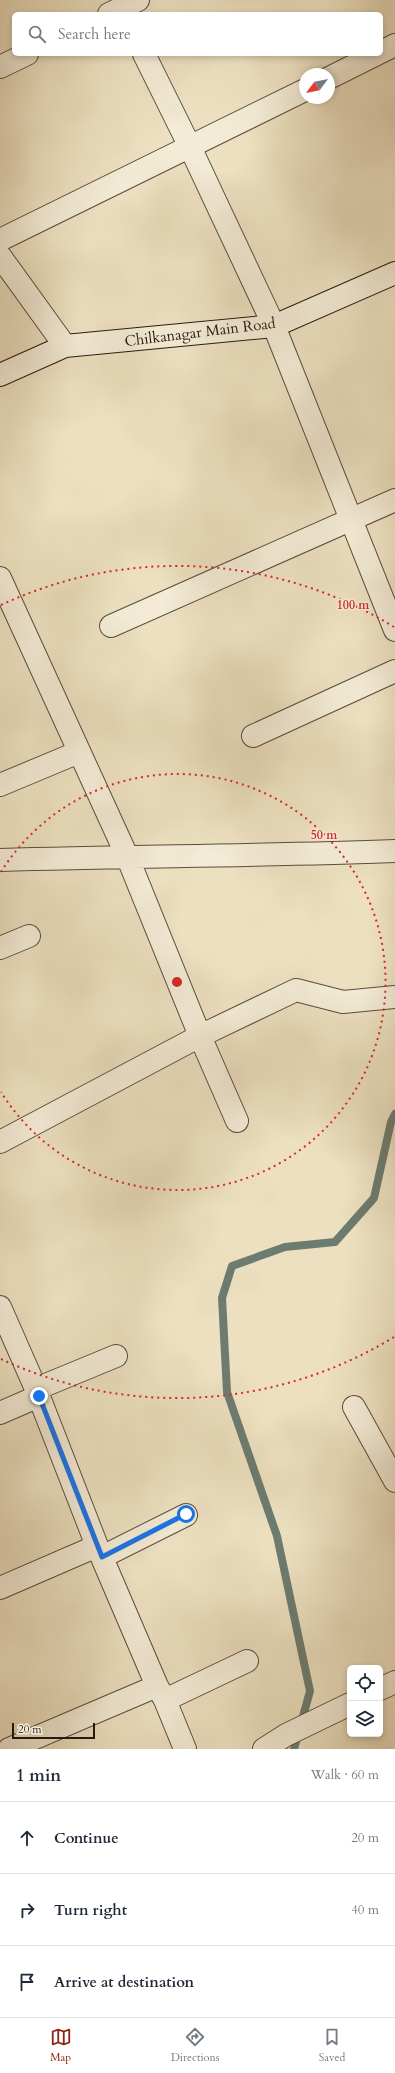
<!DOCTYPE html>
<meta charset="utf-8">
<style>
:root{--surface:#fff;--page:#f2f2f3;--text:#1f2937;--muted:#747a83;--line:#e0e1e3;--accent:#8f2418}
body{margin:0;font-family:Cardo,serif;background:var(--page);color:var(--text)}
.controls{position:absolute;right:12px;bottom:12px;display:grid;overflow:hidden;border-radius:6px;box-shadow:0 2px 6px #0003}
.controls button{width:36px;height:36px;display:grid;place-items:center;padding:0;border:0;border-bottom:1px solid var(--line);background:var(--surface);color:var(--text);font:20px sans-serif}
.compass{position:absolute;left:299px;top:68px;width:36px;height:36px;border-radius:50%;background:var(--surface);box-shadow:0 2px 6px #0003;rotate:238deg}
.scale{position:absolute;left:12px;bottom:10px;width:83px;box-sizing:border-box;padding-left:4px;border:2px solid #281a12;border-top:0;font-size:11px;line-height:14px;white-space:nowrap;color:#281a12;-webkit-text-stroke:3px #f3ebd6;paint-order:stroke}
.stop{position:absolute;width:12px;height:12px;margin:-9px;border:3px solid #1a73e8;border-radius:50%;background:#fff}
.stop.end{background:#1a73e8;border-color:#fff;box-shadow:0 1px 4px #0008}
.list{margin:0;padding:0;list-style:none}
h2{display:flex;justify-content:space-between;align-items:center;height:52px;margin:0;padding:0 16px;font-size:17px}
h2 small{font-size:13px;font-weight:400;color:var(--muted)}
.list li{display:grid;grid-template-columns:26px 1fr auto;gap:12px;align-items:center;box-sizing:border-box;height:72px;padding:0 16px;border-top:1px solid var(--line)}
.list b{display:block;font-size:15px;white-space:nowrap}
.list em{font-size:13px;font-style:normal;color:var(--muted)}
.icon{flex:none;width:22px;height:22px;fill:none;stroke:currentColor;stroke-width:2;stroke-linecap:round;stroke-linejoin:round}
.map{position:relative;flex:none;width:395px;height:1749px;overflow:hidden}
.search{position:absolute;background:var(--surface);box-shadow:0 2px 6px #0003;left:12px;right:12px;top:12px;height:44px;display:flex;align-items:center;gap:10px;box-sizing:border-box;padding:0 14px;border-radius:6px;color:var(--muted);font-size:15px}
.sheet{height:268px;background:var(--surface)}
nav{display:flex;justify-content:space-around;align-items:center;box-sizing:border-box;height:56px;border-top:1px solid var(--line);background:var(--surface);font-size:11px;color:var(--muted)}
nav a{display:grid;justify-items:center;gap:2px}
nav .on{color:var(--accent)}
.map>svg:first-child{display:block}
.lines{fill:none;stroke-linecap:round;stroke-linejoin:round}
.stream{stroke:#6c7c70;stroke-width:8}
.minor-casing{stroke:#594c3e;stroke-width:24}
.secondary-casing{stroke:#281a12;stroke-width:24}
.minor{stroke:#f3ebd6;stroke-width:22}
.secondary{stroke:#f3ebd6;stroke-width:22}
.route{stroke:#1a73e8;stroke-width:5}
.ring{fill:none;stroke:#d62828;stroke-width:2;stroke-dasharray:2 4}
.labels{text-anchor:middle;stroke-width:3;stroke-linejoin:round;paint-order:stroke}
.street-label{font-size:15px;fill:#281a12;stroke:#f3ebd6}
.centre{fill:#d62828;stroke:#f3ebd6;stroke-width:2}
.ring-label{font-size:12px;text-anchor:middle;font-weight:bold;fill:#d62828;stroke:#f3ebd6;stroke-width:3;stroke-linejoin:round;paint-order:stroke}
</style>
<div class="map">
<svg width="395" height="1749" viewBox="0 0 395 1749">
<rect width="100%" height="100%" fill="#ece0c0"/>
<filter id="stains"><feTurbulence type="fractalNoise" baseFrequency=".005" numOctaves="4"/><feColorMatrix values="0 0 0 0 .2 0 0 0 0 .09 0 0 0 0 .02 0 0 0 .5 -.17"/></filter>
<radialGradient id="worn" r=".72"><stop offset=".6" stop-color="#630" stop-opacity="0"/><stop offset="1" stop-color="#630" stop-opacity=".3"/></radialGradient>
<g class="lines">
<path class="stream" d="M294 1749 310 1691 277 1536 227 1392 222 1298 232 1266 285 1247 335 1242 374 1198 391 1122 395 1114"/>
<g class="minor-casing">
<path id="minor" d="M109 14 138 0
M381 52 395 45
M144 54 190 147 274 326 395 630
M0 67 27 54
M329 78 377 54
M0 240 305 90
M0 256 65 346
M0 578 127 856 200 1036 237 1121
M111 626 395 500
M253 736 395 671
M0 785 79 752
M0 860C132 856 263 856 395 851
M0 948 29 936
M0 1142 200 1036 296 990 343 1002 395 997
M0 1307 36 1389 97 1546 157 1686 165 1700 185 1749
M36 1389 116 1356
M354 1407 395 1481
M0 1413 39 1396
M102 1557 186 1515
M0 1588 97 1546
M380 1689 395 1682
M165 1700 247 1661
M9 1749 157 1686
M264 1749 286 1735 350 1704"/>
</g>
<g class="secondary-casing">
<path id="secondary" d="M0 375 65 346 274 326 395 273"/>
</g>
<use href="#minor" class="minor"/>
<use href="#secondary" class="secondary"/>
</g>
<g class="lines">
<path class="route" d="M39 1396 102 1557 186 1514"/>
</g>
<g class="ring">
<path d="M1 872A208 208 0 1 1 1 1092"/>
<path d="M394 1337A416 416 0 0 1 1 1359M1 605A416 416 0 0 1 394 627"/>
</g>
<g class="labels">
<g class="street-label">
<text transform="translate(200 332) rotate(-7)" y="5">Chilkanagar Main Road</text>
</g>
</g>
<circle cx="177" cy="982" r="6" class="centre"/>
<g class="ring-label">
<text x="353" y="609">100 m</text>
<text x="324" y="839">50 m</text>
</g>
<rect width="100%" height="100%" filter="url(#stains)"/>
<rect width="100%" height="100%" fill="url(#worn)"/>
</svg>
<div class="controls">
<button><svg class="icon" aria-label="locate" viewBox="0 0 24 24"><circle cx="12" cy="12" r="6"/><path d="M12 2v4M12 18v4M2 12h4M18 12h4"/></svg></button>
<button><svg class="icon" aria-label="layers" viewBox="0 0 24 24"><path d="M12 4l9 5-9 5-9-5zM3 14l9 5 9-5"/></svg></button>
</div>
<svg class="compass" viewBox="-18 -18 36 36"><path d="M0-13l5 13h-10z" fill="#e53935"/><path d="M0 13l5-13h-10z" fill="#747a83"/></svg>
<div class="scale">20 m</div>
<div class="stop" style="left:186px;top:1514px"></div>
<div class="stop end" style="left:39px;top:1396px"></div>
<div class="search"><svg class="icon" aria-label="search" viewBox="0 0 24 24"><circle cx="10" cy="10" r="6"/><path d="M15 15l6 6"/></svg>Search here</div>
</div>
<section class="sheet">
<h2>1 min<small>Walk · 60 m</small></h2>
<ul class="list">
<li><svg class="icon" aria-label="ahead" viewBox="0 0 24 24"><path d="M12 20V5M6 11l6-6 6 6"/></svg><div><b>Continue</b></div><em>20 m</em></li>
<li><svg class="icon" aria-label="right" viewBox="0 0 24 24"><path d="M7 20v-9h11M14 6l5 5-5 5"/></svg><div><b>Turn right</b></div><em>40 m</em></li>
<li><svg class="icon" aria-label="arrive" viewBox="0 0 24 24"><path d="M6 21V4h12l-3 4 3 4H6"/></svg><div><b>Arrive at destination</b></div></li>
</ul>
</section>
<nav>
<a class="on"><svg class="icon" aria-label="map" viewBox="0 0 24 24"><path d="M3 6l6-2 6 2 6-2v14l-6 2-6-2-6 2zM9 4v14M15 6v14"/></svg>Map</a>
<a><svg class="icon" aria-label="directions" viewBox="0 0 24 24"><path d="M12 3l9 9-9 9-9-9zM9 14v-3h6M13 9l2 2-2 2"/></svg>Directions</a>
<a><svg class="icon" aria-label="saved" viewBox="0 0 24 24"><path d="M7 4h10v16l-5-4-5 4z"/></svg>Saved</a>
</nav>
